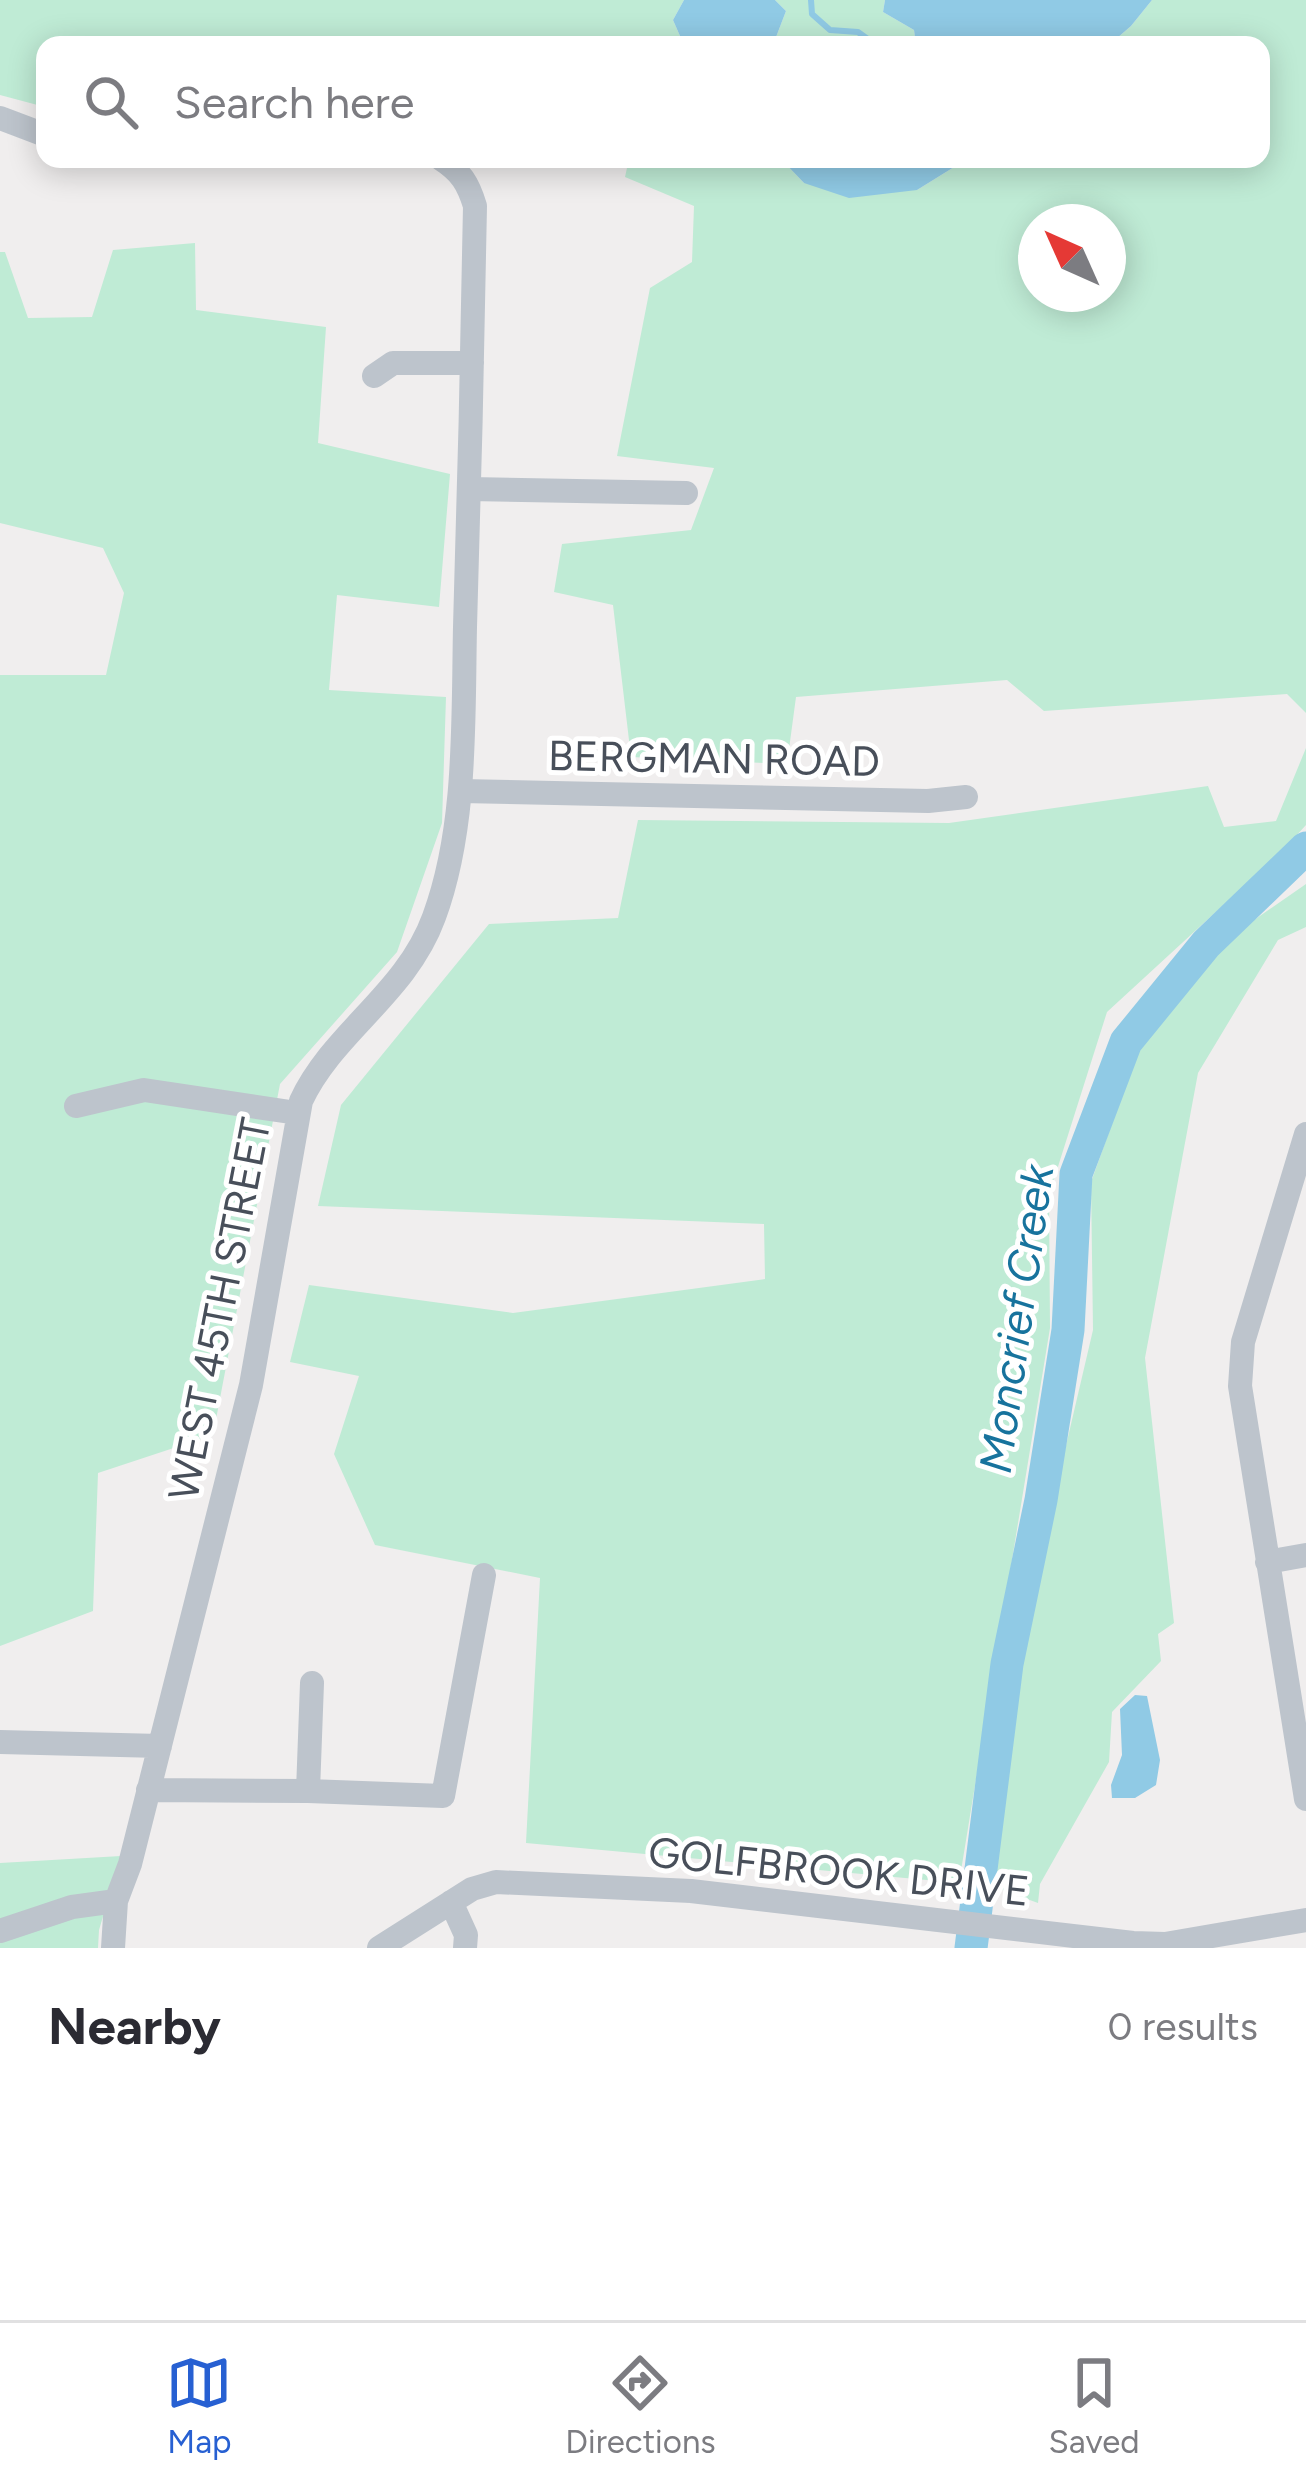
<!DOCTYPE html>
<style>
:root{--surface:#fff;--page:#f7f7f7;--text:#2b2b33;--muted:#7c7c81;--line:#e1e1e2;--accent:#2760d2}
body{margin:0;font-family:Figtree,sans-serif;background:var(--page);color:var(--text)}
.compass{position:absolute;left:1018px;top:204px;width:108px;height:108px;border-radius:50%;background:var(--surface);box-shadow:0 6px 30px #0003;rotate:315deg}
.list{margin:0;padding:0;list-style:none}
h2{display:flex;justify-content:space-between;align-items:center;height:156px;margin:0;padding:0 48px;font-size:51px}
h2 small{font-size:39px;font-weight:400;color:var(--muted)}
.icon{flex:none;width:66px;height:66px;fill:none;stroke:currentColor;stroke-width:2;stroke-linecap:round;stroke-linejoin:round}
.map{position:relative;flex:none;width:1306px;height:1948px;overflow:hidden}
.search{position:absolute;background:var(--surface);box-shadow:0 6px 30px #0003;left:36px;right:36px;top:36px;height:132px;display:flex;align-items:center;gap:30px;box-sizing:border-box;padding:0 42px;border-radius:24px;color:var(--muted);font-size:45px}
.sheet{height:372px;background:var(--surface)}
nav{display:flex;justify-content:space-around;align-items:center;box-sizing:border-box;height:168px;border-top:3px solid var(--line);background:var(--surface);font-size:33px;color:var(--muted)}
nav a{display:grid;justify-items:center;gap:6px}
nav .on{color:var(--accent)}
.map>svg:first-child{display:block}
.green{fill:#bfebd5;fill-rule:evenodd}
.water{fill:#90cae5}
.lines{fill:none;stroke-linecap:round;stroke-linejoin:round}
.stream{stroke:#90cae5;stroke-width:6}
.river{stroke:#90cae5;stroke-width:33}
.minor{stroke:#bdc4cc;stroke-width:24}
.labels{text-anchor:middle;stroke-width:10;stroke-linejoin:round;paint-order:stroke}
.street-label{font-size:42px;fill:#484f5a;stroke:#fff}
.water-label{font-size:45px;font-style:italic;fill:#17739d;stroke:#fff}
</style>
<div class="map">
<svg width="1306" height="1948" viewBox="0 0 1306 1948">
<rect width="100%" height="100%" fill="#f0eeee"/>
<path class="green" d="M0 0H684L673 20 684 45H45V107L0 95Z
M775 0H885L883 12 914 30 916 45H773L786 11Z
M1152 0H1306V713L1287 694 1044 711 1007 680 796 697 787 764 631 757 613 605 554 592 562 544 691 530 714 468 617 456 650 288 692 262 694 206 625 177 629 159H781L804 183 917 190 967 159H1261V45H1109L1131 26ZM1036 222H1108V294H1036Z
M195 243 196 310 326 327 318 443 450 474 439 607 337 595 329 690 446 697 442 823 397 952 280 1084 213 1435 98 1473 93 1611 0 1646V675H106L124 593 103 548 0 523V252H5L28 318 92 317 113 250Z
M1306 748V825L1282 851 1107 1012 1049 1195 1050 1328 959 1883 526 1843 540 1578 375 1545 334 1454 359 1376 290 1362 309 1285 513 1313 765 1279 764 1224 318 1206 341 1105 489 924 618 918 638 820 949 823 1208 786 1224 827 1276 821Z
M1306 884V927L1278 940 1198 1073 1145 1358 1174 1623 1158 1634 1161 1661 1112 1712 1109 1762 1040 1884 1038 1903 991 1886 1014 1668 1093 1330 1091 1182 1140 1046 1234 934Z
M121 1856 99 1930 98 1948H0V1863Z"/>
<path class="water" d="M684 0H775L786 11 773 45H684L673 20Z
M885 0H1152L1131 26 1109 45H916L914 30 883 12Z
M781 159H967L917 190 849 198 804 183Z
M1135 1695 1147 1696 1160 1760 1156 1785 1135 1798H1112L1111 1785 1122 1755 1120 1709Z"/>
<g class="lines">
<path class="stream" d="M811 0 812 14 830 30 858 32 876 45"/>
<path class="river" d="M971 1948 1007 1664 1041 1500 1068 1330 1076 1174 1126 1042 1206 944 1306 848"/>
<path class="minor" d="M0 118 45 135
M374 376 393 363H472
M469 489 686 493
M461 791 928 801 966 797
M76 1106 144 1090 297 1113
M1306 1134 1243 1342 1240 1386 1306 1799
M1267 1562 1306 1555
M0 1742 160 1746
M148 1790 308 1791 443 1796 484 1575
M308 1791 312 1683
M451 1902 466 1935 465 1948
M0 1931 72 1907 116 1901
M113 1948 116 1901 130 1864 251 1385 301 1101C333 1032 406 994 434 917 467 828 463 721 465 627 469 487 473 346 475 206 468 183 461 172 441 159
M379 1948 472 1889 496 1882 691 1891 1133 1943 1165 1944 1306 1920"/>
</g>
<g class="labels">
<g class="street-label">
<text transform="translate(714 758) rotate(1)" y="15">BERGMAN ROAD</text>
<text transform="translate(219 1309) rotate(-79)" y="15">WEST 45TH STREET</text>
<text transform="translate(839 1871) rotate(6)" y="15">GOLFBROOK DRIVE</text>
</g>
<g class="water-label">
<text transform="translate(1016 1319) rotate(-82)" y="16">Moncrief Creek</text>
</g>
</g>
</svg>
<svg class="compass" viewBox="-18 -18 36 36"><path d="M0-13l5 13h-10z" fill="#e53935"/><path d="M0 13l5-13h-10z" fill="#7c7c81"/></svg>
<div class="search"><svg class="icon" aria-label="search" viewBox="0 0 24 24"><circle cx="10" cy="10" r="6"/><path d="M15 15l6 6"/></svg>Search here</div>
</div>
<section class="sheet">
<h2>Nearby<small>0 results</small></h2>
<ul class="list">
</ul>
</section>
<nav>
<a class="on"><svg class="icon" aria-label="map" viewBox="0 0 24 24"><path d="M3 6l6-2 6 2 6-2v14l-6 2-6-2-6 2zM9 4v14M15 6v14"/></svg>Map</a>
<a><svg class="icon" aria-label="directions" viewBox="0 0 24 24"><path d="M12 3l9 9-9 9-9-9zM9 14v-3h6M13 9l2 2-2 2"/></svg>Directions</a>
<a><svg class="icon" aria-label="saved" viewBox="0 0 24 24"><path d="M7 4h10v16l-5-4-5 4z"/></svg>Saved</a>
</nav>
